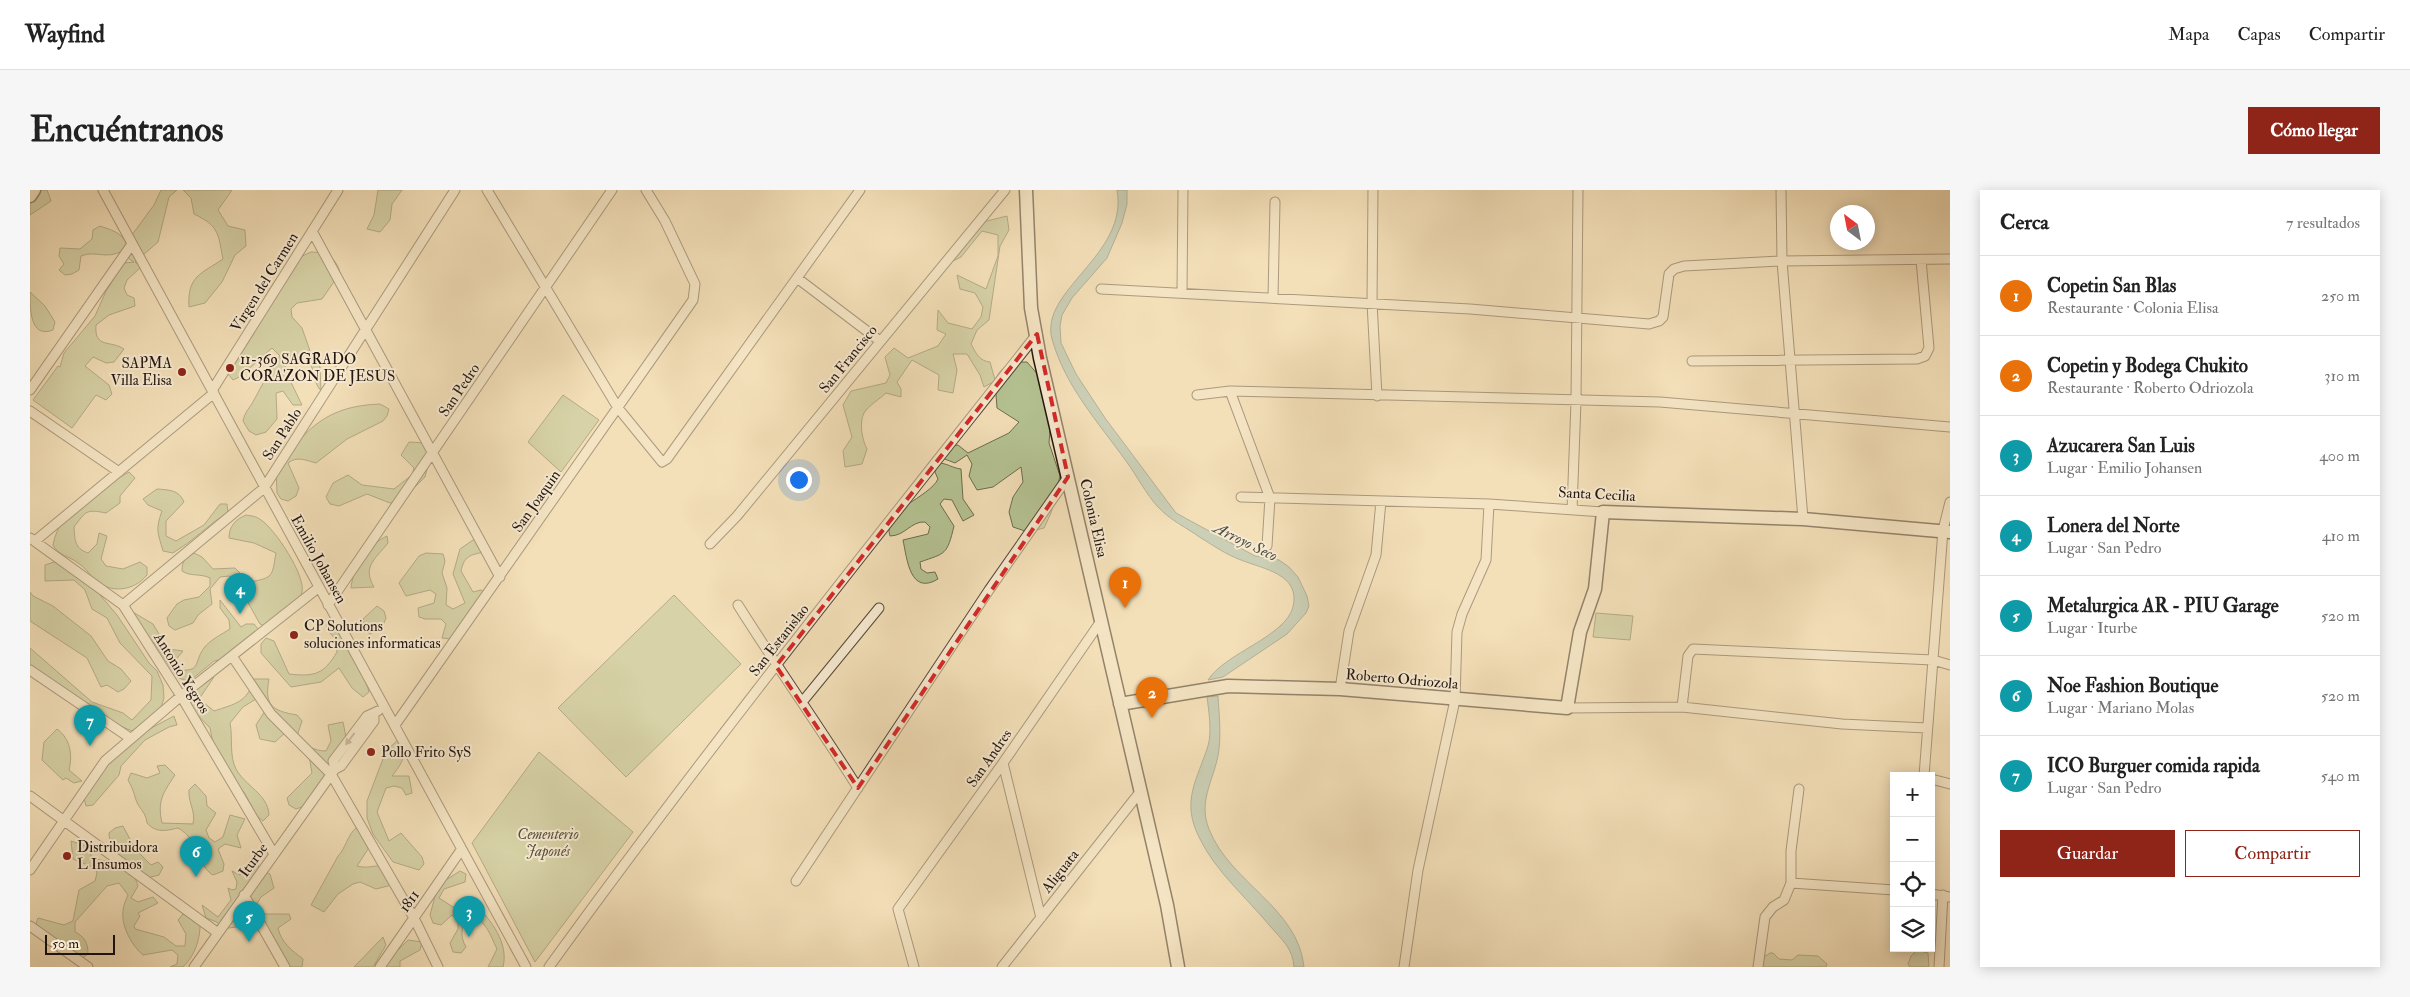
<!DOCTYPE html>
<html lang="es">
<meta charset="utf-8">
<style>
:root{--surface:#fff;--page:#f6f6f6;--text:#222;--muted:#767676;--line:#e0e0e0;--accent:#8f2418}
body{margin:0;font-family:"IM FELL Double Pica",serif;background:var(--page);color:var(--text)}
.controls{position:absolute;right:15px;bottom:15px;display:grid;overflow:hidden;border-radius:0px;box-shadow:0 2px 12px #0003}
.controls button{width:45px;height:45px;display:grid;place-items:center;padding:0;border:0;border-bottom:1px solid var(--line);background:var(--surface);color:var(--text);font:25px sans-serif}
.compass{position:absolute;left:1800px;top:15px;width:45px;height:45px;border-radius:50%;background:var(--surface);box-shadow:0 2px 12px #0003;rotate:328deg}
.scale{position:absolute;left:15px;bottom:12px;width:70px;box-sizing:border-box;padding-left:5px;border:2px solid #22150e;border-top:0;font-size:14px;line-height:18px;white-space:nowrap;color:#22150e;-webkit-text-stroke:4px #f7ead1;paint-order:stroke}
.you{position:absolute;left:768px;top:289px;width:18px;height:18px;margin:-12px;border:4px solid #fff;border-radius:50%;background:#1a73e8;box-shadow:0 0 0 8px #1a73e833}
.badge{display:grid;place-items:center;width:32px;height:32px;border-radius:50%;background:var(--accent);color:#fff;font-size:16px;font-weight:700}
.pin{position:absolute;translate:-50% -41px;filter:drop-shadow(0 1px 2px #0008)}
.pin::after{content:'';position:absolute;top:26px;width:18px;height:15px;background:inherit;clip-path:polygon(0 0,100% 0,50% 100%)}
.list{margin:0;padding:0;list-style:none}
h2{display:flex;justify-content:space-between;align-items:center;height:65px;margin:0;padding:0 20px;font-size:21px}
h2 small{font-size:16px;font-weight:400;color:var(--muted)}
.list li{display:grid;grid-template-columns:32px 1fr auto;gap:15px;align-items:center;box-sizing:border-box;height:80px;padding:0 20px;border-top:1px solid var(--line)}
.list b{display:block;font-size:19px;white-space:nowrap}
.list p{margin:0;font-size:16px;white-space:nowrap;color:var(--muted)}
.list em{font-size:16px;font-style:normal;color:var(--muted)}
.actions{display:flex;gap:10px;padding:15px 20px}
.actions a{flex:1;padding:11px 0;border:1px solid var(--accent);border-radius:0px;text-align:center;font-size:18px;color:var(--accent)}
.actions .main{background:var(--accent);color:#fff}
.icon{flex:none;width:28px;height:28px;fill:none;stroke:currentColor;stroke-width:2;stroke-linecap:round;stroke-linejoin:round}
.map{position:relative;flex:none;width:1920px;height:777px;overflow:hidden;border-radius:0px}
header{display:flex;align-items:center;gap:30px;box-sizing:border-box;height:70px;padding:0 25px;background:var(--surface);border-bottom:1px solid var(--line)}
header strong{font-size:24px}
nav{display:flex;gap:28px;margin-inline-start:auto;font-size:18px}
.intro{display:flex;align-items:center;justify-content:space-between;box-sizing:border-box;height:120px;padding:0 30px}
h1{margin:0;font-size:35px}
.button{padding:12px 22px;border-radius:0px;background:var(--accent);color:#fff;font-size:18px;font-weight:700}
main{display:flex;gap:30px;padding:0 30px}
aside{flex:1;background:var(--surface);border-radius:0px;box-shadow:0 2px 12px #0003}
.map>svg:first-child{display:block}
.green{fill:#b5c393;stroke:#6c6c50}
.water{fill:#9bbcb1;stroke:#6b7970}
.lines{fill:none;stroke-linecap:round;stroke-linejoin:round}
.street-casing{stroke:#564838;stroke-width:11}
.secondary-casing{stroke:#22150e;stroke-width:15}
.street{stroke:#f7ead1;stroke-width:9}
.secondary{stroke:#f7ead1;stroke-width:12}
.oneway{fill:#978a79}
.marked{fill:none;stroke:#d62828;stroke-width:4;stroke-dasharray:10 6;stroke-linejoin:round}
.poi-dot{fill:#8f2418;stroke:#f7ead1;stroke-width:2}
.labels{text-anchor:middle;stroke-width:4;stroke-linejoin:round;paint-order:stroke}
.street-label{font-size:15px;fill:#22150e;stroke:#f7ead1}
.poi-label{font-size:15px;fill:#22150e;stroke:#f7ead1;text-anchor:start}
.park-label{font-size:15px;font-style:italic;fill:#55523d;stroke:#f7ead1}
.water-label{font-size:16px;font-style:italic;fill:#4c4f47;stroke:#f7ead1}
</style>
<header>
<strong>Wayfind</strong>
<nav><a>Mapa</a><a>Capas</a><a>Compartir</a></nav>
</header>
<div class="intro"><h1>Encuéntranos</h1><a class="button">Cómo llegar</a></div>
<main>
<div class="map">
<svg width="1920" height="777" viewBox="0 0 1920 777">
<rect width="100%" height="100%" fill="#f3dfb8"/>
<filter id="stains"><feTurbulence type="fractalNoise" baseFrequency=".004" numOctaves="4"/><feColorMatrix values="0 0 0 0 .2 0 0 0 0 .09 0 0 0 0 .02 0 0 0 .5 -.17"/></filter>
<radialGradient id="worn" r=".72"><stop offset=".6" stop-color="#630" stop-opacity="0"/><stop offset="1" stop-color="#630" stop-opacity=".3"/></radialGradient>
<path class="green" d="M2 0H17L21 11 0 25V5Z
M131 0H147L139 7 128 52 105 72 111 77 97 90 94 98 97 105 104 108 105 116 79 125 66 135C64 159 81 150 94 159L84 172 76 173 63 167 55 176 79 195 82 204 76 210 66 205 42 238 3 210 28 176 30 177 34 163 65 126 76 101 94 73 104 72 93 65 92 61C76 70 66 60 51 66L49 80 42 84 35 85 29 80 34 74 29 66 30 58 50 59 62 49 63 40 70 36C81 40 91 42 96 53L124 15Z
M153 0H202L188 20 198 36 215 40 216 56 205 65 192 92 175 113 159 117C157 86 171 84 193 69 188 43 189 36 164 24L161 8Z
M348 0H372L362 14 360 30 350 42 337 39 344 25Z
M977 26 979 40 970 56 959 130 947 140 941 154C946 163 949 171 960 172L965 190C972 175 981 172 997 172L1023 202 1019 253 1030 286 1021 323 1014 338 998 342 983 337 979 322 983 307 993 292 991 277 963 297 947 300 939 286 942 274 937 265 925 273 912 268 913 258 928 255 938 263 979 243 989 232 967 218 965 191 954 197 950 185 937 164H923L927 180 923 203 908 200 909 185 882 170 867 192 871 199V207L856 203C850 209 839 215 834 223 829 232 832 250 837 259L832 274 815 277 813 261 822 247 813 215 821 201 856 193 860 185 855 167 864 158 878 168 908 156 916 144 907 140 908 120 918 133 942 139 951 127 953 117 945 103 930 99 927 85 956 99 968 66V45L952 41 931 67 917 74C937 36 935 36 977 26Z
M281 62C295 62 307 68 310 83L292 109 267 113 261 119 262 127 272 138 280 161 290 177 291 201C281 190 285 173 274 163L259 171 254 178 272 215H263L253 201 246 203 247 229 236 242 226 245 219 241 213 231C215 221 220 218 224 210 232 195 240 180 250 166L242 158 211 186 203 190 198 184C203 169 211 155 218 142 233 110 246 76 281 62Z
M0 102 15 116 25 132 23 140C0 149 0 119 0 102Z
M533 205 569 230 531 282 498 252Z
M350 214 359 219 357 226 353 231 317 249 286 273C275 270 267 266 258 273L269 298 266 306 258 311 251 309 247 303 246 278C278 238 296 216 350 214Z
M379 252 396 253 402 260 395 287 375 307 360 313 337 304 309 316 300 314 296 307 303 293 318 285 332 295 364 299 382 285 384 278 371 265Z
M908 273C917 273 922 278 931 279L933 309 944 325 933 331 922 310 914 309 910 314 924 336C917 365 916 363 890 372L891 379 897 383 905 382 908 389C880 406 877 369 873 350L898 344 900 337 895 332C881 331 875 346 860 346 851 320 899 308 908 289L905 282Z
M99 282 105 288 90 306V313L76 323C56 319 56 321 44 337 45 350 44 358 58 363L67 354 69 343 77 346 71 369 76 376 93 379 110 372 117 377V385C104 401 81 404 65 390 59 384 55 377 48 373 39 366 29 366 23 355 30 317 68 301 99 282Z
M127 299C140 300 149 300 154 312L136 331V346L146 351 174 335 190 314H197L198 322C178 335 163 351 143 363L133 361C128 343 125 340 132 321L118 315 113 309Z
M216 325C222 326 226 326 231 330 245 339 276 386 272 402 270 413 246 429 237 437L230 434 216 409 205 399 206 391 199 386 190 387 180 399 182 414 168 425 163 433 145 440 139 436 137 428 147 414 154 410 169 407 180 396V388C170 383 161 387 152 381 152 371 155 367 164 363L172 367 183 379 205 378 219 392C244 388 242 386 246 363L224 353 199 348C199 336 206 329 216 325Z
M357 346 358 353C345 369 332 377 344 397L321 398C323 377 338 355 357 346Z
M443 350H452L458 355 454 362C440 365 434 366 431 381L443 402 451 400 458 404 421 449 412 448 416 434 411 429H395L389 427 388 418 404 413 406 404 400 400 376 406 369 393 389 366 396 363 413 364 415 371 412 383 417 398 416 415 423 419 435 413 423 384 430 359Z
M27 371 54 386 87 425 119 473 127 481 133 495 134 508 129 524 102 541 73 528 0 477V458L62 512 93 523 102 530 121 510 122 486 90 453 77 428 62 419 55 400 44 390 15 391V375Z
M0 402 3 406 23 416 61 446 78 471 91 479 101 491 94 499 88 502 77 495 71 497 57 468 0 431Z
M644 405 711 474 596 587 528 518Z
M190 410 211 437 216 434H224L229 440 228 447 210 465 184 471 162 489 154 490 147 487 125 454 109 437 101 421 123 434 138 459 153 461 144 472 147 480C172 482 163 473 174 458 180 450 192 444 200 439L199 430 190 418Z
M347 416 354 421 356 428 353 435 340 444 334 439 333 429Z
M1566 423 1603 426 1600 450 1563 447Z
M297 432H306C312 440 312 449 317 458 325 475 334 482 339 502L333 507 322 498 309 478 291 492 261 497 231 463V454L236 448 244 451 259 484C285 487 294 484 307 462L305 449 297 439Z
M184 487 169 509 184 521C205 514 218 512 224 489H239C234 515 242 521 267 525L272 531 267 546C275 555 284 561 296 561L301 551 298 535 313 532 316 547 281 614 266 619 259 615 257 608 282 583 279 566 256 542 245 552 230 549 226 535 235 521 226 509 213 517 200 533C203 547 199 566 206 579 215 596 238 604 239 625L233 631 227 626 214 602 193 585 188 578 180 538 160 517 158 505Z
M144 526 147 535 139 537 115 550 91 576 89 585 63 615 56 616 54 608 91 554Z
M27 539C40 548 43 565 39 580L52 591 44 593 36 588 33 590 12 570 14 552Z
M370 548C380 562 371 575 362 586H379L382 603 376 605 372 598 364 596 356 598 347 622 359 651 371 643 392 667 394 674 389 680 363 672 343 644 337 628V611L356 561Z
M509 562 603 642 505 772 442 653Z
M135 575 145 585C133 603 127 611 132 633L163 634C166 621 158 613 159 600L165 594 176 606 177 616 186 623 176 640 179 648 185 652 193 647 200 625 215 629 207 645 211 658 195 654 188 659 194 674 193 681 183 685C167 676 170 650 148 638 135 641 126 643 117 633 116 622 109 619 106 610 104 603 102 597 98 590L101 583 117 588 130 583 127 576Z
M93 636 105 659 121 675 128 672 133 677 129 685 113 689C100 679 79 661 79 643L85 638Z
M327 637 334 641 340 656 327 676C339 679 342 675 353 676L362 695 346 699 330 692 323 694 308 704 294 722 281 715 308 666C316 658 317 645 327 637Z
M41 651 56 656 63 669C80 671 103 676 108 696L101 708 108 712 123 707 128 713 108 723 110 726 104 736 105 739 134 747 146 756H155L156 744 148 730 153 724 170 727C171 746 167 763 153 777H140L147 774 148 765 142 760 113 765C102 756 91 736 93 721 93 716 96 710 98 705L89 693 77 696 45 732V742C55 747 58 753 58 764L52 768 5 737 8 728 34 735 43 731 49 700 65 691 67 683 65 678 43 669Z
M224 666 230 680 240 684 244 698 231 707 213 736 192 739 187 732 176 728 172 715 188 727 201 710 198 698 202 700 206 699 207 692 202 681 210 685 221 679Z
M430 681 436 684 435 692 414 699 409 708 423 717 445 714C461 730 479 753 473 777H458L467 759C460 745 455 726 437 727 431 737 430 747 436 757L431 763 423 762 420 753 428 739V731L422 725 411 735 403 733 400 725 408 695Z
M227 720 235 724H259L261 729 248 738C251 752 261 760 273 769L272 777H258Z
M353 747 356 755 343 777H324Z
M378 750 392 752 390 760 370 771V777H351Z
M1887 760 1898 763 1899 777H1880L1878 774 1881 766Z
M1740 763H1743L1749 769 1762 770 1768 765 1788 766 1797 774 1796 777H1731L1734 767Z"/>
<path class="water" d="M1087 0H1097V14L1092 33 1077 68 1042 108 1032 125 1030 136 1031 153 1046 184 1075 228 1146 323 1225 366 1249 370 1259 377 1268 387 1277 406 1279 416 1276 423 1257 444 1193 487 1178 490C1195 463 1255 447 1263 417 1271 384 1233 379 1211 370 1197 365 1184 356 1171 348 1157 338 1140 330 1128 317 1116 304 1107 286 1096 271 1068 232 1035 196 1022 149 1009 100 1099 65 1087 0Z
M1188 506C1189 523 1191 541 1189 559 1186 587 1167 610 1179 639 1200 693 1268 717 1274 777H1264C1263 758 1251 749 1240 736 1216 707 1185 681 1169 647 1151 611 1167 590 1178 556 1182 542 1179 522 1177 507Z"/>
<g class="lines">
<g class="street-casing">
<path id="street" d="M73 0 496 777
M457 0 588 218 632 272 637 269 830 0
M1343 0 1342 113 1347 206
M1751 0 1752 71 1773 329
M282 41 470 387
M767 88 850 151
M1071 99 1440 119 1619 134 1629 131 1633 127 1639 84 1644 79 1654 76 1752 71 1920 69
M1152 102 1153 0
M1243 108 1245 12
M1662 171 1887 169 1895 166 1899 158 1891 70
M183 199 308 0
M0 200 102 54
M1200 201 1240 308 1237 356
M1167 205 1200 201 1630 212 1920 237
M0 221 89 282
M1211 307 1459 314 1573 322
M1542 320 1546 211 1548 0
M0 348 93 415 151 506 244 664
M5 351 184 203
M680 354 707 326 975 0
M93 415 234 298 425 0
M298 415 582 0
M708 415C747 477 789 536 828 598
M202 466 241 524 301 584 384 728 408 777
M0 480 100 548
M1310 499 1319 441 1346 365 1351 311
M773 511 849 418
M1652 517 1658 466 1663 459 1903 470 1920 475
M1537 518 1652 517 1812 534 1897 538
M365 535 663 110 665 94 635 31 616 0
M973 573 1011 728
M305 579 303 571 337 526 348 521
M1894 586 1913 340 1920 312
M1901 589 1920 594
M0 606 188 743
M0 680 75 571 151 506 288 398
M766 691 959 400 1038 287
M1761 693 1864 700
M1901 704 1920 707
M214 705 255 777
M0 736 58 777
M164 777 305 579 311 576 344 531V525
M350 777 431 660
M519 777C675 561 842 353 1007 144
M884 777 868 719 973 573 1071 431
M972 777 1110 602
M1374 777 1388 680 1425 510 1427 442 1432 424 1456 370 1459 314
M1728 777 1735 727 1743 717 1754 710 1761 693V661L1769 599
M1909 777 1913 705"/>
</g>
<g class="secondary-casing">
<path id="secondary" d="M996 0 1001 118 1010 168 1137 715 1148 777
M0 6 4 0
M1090 514 1198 496 1310 499 1537 518 1550 442 1565 399 1573 322 1773 329 1920 342"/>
</g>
<use href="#street" class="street"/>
<use href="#secondary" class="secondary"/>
</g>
<defs><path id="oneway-solid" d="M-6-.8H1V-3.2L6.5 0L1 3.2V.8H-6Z" transform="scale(1.25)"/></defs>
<use class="oneway" href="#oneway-solid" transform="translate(320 549) rotate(127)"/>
<path d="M0 0H1920V777H0ZM1007 144 1038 287 828 598 746 476Z" fill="#f3dfb8" fill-opacity=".55" fill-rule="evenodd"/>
<path class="marked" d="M1007 144 1038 287 828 598 746 476Z"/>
<g class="poi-dot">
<circle cx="200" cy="178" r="5"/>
<circle cx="152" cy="182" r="5"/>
<circle cx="264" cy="445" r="5"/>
<circle cx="341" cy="562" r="5"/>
<circle cx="37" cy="666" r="5"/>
</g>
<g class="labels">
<g class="street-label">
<text transform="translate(234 92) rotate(-58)" y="5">Virgen del Carmen</text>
<text transform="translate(818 169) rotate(-51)" y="5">San Francisco</text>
<text transform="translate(429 200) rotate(-56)" y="5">San Pedro</text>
<text transform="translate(252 244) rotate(-57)" y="5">San Pablo</text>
<text transform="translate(1567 304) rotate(3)" y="5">Santa Cecilia</text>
<text transform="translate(506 311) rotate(-55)" y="5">San Joaquin</text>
<text transform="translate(1064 328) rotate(77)" y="5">Colonia Elisa</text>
<text transform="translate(289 369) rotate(61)" y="5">Emilio Johansen</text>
<text transform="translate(749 450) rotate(-52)" y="5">San Estanislao</text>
<text transform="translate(152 483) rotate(58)" y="5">Antonio Yegros</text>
<text transform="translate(1372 489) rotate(5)" y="5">Roberto Odriozola</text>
<text transform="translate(959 568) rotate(-55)" y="5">San Andres</text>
<text transform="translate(223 670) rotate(-54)" y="5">Iturbe</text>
<text transform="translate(1030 681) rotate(-52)" y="5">Aliguata</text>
<text transform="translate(379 711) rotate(-55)" y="5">1811</text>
</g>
<g class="poi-label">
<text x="210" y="174">11-369 SAGRADO<tspan x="210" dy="17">CORAZON DE JESUS</tspan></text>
<text x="142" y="178" text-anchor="end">SAPMA<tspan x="142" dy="17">Villa Elisa</tspan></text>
<text x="274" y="441">CP Solutions<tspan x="274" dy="17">soluciones informaticas</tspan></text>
<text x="351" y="567">Pollo Frito SyS</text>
<text x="47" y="662">Distribuidora<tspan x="47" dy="17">L Insumos</tspan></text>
</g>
<g class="park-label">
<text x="518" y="649">Cementerio<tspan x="518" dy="17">Japonés</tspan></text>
</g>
<g class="water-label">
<text transform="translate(1216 351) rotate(26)" y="6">Arroyo Seco</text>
</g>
</g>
<rect width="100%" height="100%" filter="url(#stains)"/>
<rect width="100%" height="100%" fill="url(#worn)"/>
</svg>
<div class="controls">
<button>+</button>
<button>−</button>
<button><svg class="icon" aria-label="locate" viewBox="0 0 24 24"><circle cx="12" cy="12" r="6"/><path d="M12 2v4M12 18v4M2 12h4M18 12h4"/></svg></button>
<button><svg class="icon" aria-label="layers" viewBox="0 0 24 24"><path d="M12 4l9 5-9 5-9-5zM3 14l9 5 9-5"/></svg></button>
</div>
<svg class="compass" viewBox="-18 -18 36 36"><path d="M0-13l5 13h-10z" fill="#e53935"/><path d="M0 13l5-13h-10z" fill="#767676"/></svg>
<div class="scale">50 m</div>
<div class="you"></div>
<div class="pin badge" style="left:1095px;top:418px;background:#e8710a">1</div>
<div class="pin badge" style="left:1122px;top:528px;background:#e8710a">2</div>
<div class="pin badge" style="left:439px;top:747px;background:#0f9aa8">3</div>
<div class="pin badge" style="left:210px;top:424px;background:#0f9aa8">4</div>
<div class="pin badge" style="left:219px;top:752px;background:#0f9aa8">5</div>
<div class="pin badge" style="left:166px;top:687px;background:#0f9aa8">6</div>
<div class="pin badge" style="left:60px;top:556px;background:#0f9aa8">7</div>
</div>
<aside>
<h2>Cerca<small>7 resultados</small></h2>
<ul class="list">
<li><span class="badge" style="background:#e8710a">1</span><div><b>Copetin San Blas</b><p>Restaurante · Colonia Elisa</p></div><em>250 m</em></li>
<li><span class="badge" style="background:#e8710a">2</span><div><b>Copetin y Bodega Chukito</b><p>Restaurante · Roberto Odriozola</p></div><em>310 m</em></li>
<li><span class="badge" style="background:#0f9aa8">3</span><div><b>Azucarera San Luis</b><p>Lugar · Emilio Johansen</p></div><em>400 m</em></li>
<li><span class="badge" style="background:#0f9aa8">4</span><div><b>Lonera del Norte</b><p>Lugar · San Pedro</p></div><em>410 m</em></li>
<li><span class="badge" style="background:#0f9aa8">5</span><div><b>Metalurgica AR - PIU Garage</b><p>Lugar · Iturbe</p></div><em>520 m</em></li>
<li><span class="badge" style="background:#0f9aa8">6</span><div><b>Noe Fashion Boutique</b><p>Lugar · Mariano Molas</p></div><em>520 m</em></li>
<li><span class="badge" style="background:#0f9aa8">7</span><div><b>ICO Burguer comida rapida</b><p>Lugar · San Pedro</p></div><em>540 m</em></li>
</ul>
<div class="actions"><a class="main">Guardar</a><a>Compartir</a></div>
</aside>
</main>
